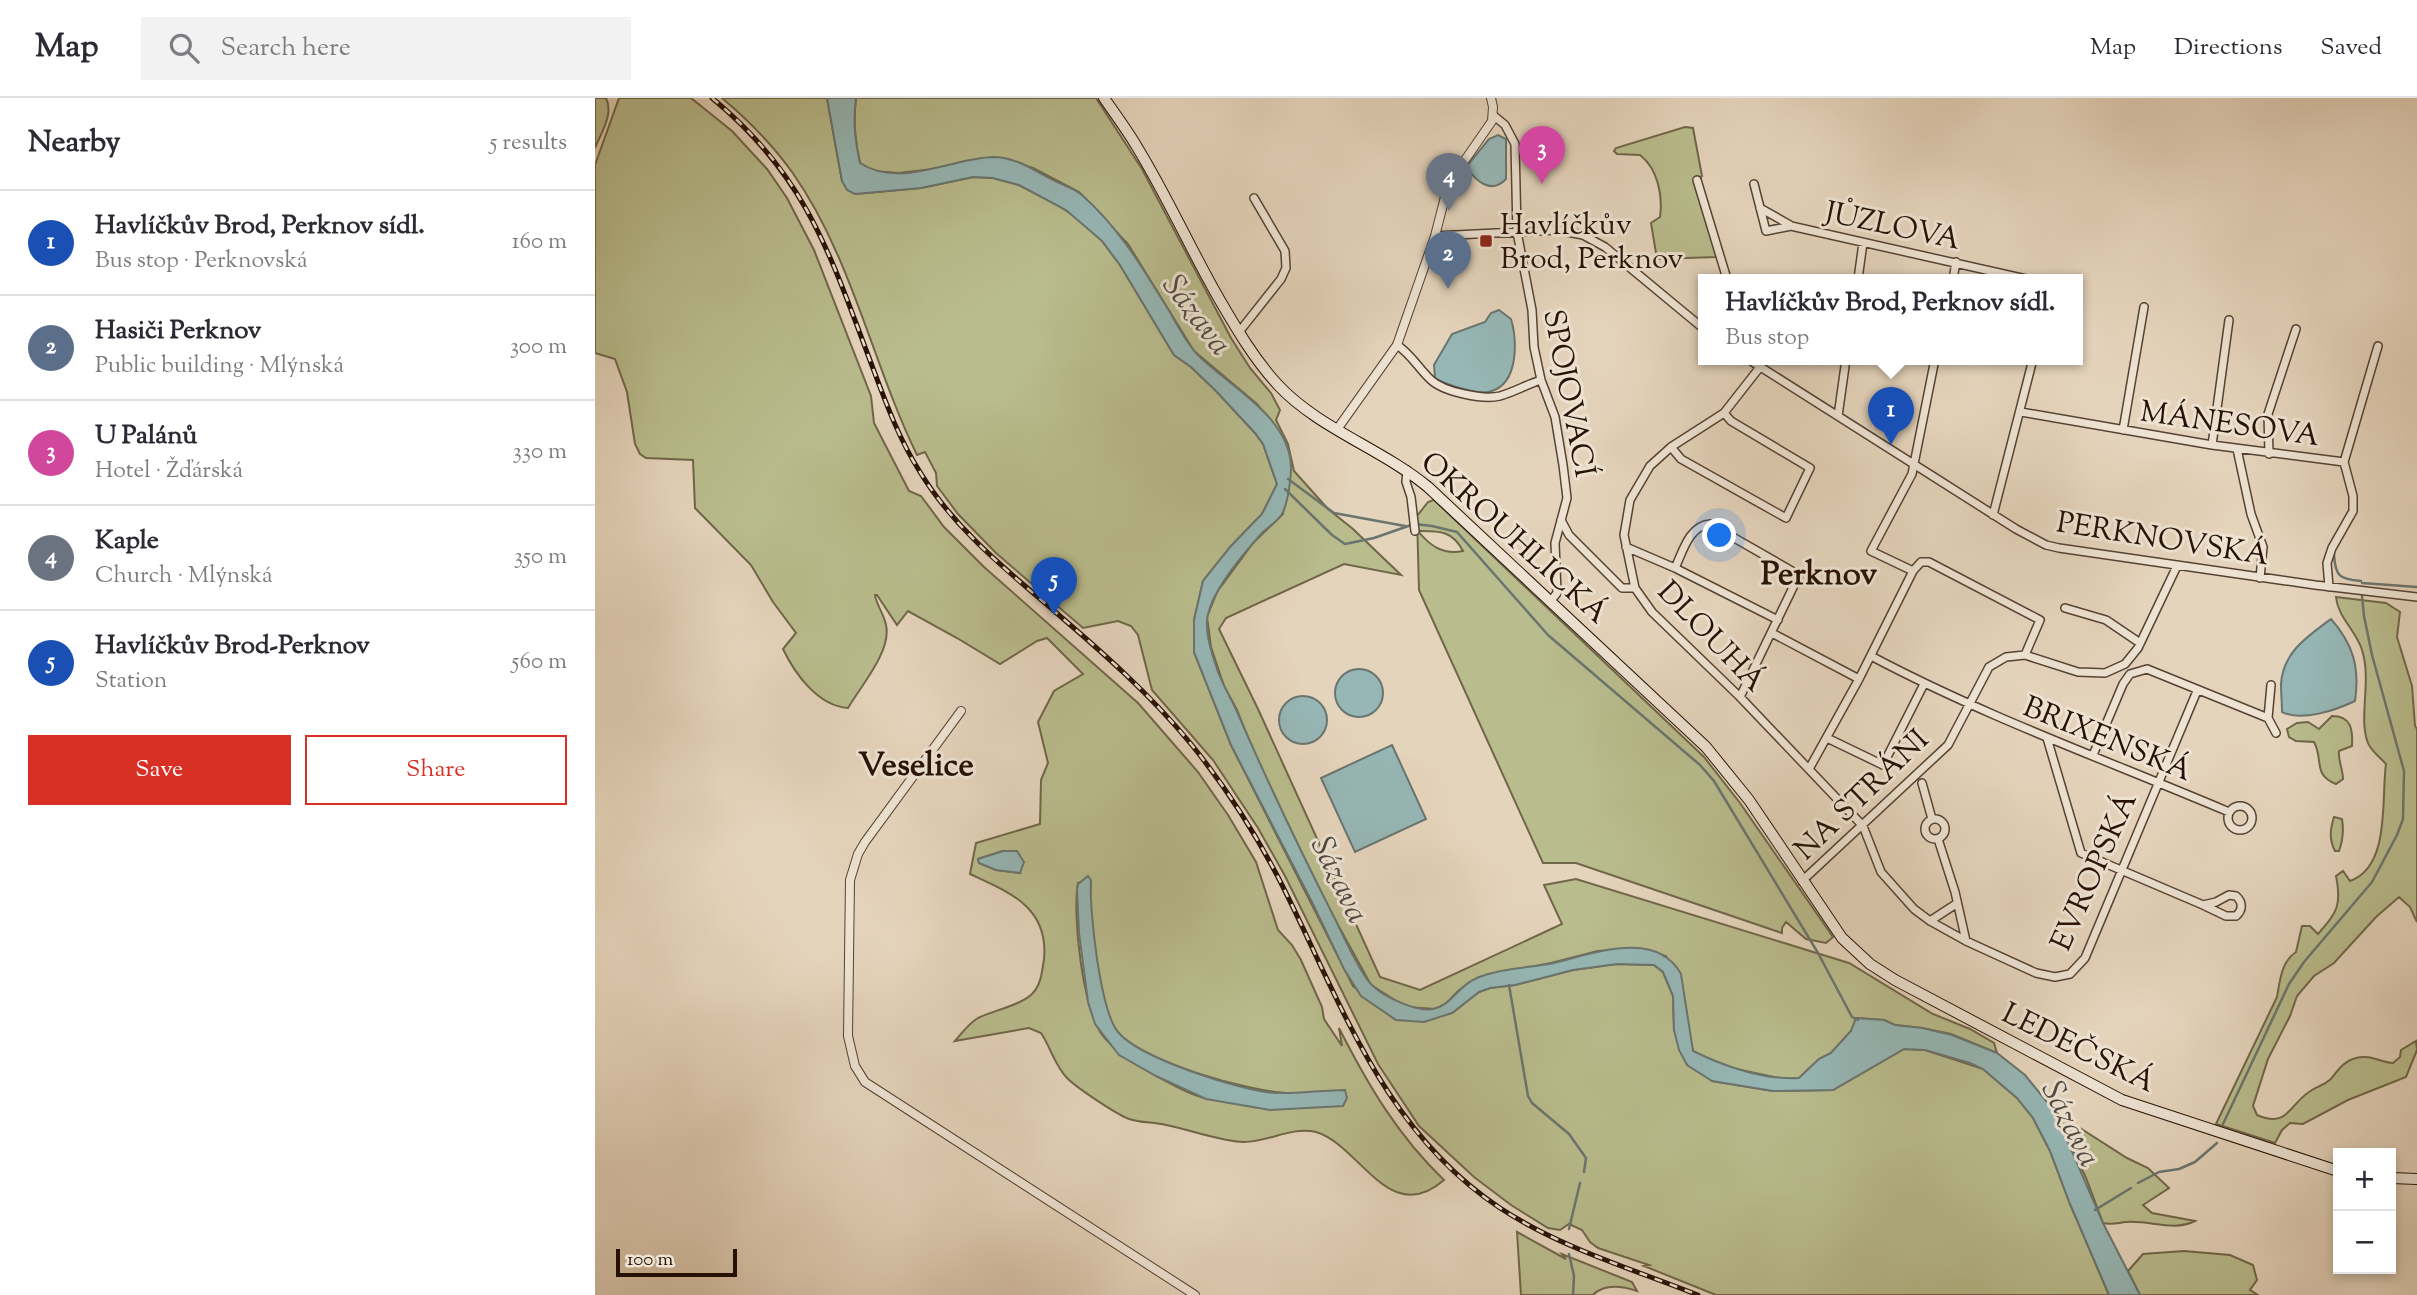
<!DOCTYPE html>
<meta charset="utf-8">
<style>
:root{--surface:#fff;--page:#f2f2f3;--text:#2b2b33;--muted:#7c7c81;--line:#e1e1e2;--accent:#d93025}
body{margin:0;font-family:"Sorts Mill Goudy",serif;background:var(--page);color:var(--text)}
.controls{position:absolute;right:21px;bottom:21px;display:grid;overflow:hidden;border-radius:0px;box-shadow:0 4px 10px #0003}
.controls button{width:63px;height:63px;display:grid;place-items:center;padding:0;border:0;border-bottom:2px solid var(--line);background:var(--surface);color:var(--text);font:35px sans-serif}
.scale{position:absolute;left:21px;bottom:18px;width:121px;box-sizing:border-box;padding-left:7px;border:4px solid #271105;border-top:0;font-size:19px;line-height:24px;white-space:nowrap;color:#271105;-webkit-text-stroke:5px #eee3d3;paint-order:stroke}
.you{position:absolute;left:1125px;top:438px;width:24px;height:24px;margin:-18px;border:5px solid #fff;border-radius:50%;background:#1a73e8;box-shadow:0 0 0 10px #1a73e833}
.badge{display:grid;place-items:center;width:46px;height:46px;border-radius:50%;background:var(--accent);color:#fff;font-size:23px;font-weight:700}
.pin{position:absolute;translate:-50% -58px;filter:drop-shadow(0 2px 4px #0008)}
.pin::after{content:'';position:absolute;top:37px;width:24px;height:21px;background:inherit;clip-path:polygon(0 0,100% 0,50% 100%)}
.popup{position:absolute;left:1103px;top:176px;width:385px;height:91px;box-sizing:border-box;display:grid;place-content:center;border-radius:0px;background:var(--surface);filter:drop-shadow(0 2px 5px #0005);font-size:23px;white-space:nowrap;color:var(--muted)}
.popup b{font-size:26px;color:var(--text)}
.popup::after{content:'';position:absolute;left:50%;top:100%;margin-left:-14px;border:14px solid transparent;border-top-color:var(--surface)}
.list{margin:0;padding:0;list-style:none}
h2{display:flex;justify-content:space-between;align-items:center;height:91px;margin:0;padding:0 28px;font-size:30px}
h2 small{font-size:23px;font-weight:400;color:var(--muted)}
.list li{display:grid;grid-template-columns:46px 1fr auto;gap:21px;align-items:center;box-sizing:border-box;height:105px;padding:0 28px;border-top:2px solid var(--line)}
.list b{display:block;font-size:26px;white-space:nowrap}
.list p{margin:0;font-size:23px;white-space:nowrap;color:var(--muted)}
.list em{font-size:23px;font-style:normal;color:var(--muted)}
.actions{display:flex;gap:14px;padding:21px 28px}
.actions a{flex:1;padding:16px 0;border:2px solid var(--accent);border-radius:0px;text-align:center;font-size:24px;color:var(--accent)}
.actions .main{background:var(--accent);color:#fff}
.icon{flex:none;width:38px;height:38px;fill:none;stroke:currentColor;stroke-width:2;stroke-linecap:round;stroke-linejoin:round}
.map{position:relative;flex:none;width:1822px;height:1197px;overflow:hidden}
header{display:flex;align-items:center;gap:42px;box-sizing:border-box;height:98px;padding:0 35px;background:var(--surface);border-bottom:2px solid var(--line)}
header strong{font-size:33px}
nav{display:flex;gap:38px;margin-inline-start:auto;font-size:24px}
.search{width:490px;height:63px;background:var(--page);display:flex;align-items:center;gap:18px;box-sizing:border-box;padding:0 24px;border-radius:0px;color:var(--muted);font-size:26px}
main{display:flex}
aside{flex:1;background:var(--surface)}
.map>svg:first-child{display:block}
.green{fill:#b9bc8d;stroke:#706649;stroke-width:2;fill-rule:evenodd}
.water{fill:#96b7b6;stroke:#6a756f;stroke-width:2}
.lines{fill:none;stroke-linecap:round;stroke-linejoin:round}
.stream{stroke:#6a756f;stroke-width:2.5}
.minor-casing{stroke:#564233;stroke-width:10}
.tertiary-casing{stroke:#564233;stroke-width:10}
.secondary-casing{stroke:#271105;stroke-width:12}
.minor{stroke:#eee3d3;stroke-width:7}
.tertiary{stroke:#eee3d3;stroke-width:8}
.secondary{stroke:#eee3d3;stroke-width:10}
.rail-casing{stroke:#271105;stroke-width:5}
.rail{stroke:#eee3d3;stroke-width:2.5;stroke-dasharray:8;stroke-linecap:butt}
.poi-dot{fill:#8f2418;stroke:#eee3d3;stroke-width:2.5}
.labels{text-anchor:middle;stroke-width:6;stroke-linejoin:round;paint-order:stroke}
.poi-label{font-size:30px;fill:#271105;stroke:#eee3d3;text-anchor:start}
.street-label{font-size:30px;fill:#271105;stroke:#eee3d3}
.water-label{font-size:32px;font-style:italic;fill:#4e4b43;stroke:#eee3d3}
.quarter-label{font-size:33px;font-weight:bold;fill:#271105;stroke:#eee3d3}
</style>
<header>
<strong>Map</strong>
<div class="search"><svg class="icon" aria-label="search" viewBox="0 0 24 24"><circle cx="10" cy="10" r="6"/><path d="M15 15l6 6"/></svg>Search here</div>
<nav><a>Map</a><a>Directions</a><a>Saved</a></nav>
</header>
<main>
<aside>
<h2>Nearby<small>5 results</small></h2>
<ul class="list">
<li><span class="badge" style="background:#1a4fb4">1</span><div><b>Havlíčkův Brod, Perknov sídl.</b><p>Bus stop · Perknovská</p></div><em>160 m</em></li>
<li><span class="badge" style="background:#5c6f8a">2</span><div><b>Hasiči Perknov</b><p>Public building · Mlýnská</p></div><em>300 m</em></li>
<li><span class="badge" style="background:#d1479c">3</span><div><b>U Palánů</b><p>Hotel · Žďárská</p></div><em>330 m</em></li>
<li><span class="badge" style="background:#6b7280">4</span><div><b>Kaple</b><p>Church · Mlýnská</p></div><em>350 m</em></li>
<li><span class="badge" style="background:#1a4fb4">5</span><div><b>Havlíčkův Brod-Perknov</b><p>Station</p></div><em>560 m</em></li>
</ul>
<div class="actions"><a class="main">Save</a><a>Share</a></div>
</aside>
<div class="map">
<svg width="1822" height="1197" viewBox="0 0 1822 1197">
<rect width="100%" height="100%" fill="#e5d4bc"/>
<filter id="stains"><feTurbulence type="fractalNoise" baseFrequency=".00286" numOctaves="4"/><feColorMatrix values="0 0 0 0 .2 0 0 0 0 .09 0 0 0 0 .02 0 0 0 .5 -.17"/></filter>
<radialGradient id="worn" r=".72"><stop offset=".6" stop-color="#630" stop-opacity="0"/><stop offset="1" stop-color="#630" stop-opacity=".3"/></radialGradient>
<path class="green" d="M0 0H11C19 16 6 35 0 50Z
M24 0H96L137 33 172 71 192 100 219 152 276 298 279 325 314 393 326 398 349 429 389 469 543 605 603 674 633 717 661 764 683 832 697 847 706 862 727 909 729 921 747 948 744 930C773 987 803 1038 849 1082 794 1130 765 1047 721 1034 697 1028 674 1044 649 1044 627 1044 593 1031 571 1027 559 1024 546 1025 534 1021 521 1016 482 990 472 980 459 966 456 950 446 935L434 930 360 943C367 935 374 925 383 920 397 913 426 907 437 896 446 887 447 874 449 861 454 809 414 794 375 776L381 745 445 726 446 682 453 665 443 624 459 593 488 576 452 540 442 543 405 566 362 540 313 513 302 527 282 497H280C281 506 289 516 291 527 297 553 265 589 253 610 223 608 200 576 188 551L201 535 178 504 156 467 100 410 98 362 51 360 45 356 40 346 32 294 20 261 0 255V67ZM408 753 425 775 401 772 384 765 383 761ZM496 783C493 812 505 907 520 931 541 963 658 995 695 995 677 996 623 1004 609 1000 584 993 523 958 508 938 488 912 477 818 483 785Z
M127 0H232L247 83 260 96 326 90 378 79 398 80 424 87 456 103 484 121 507 143 525 167 579 257 596 269 621 293 660 335 668 346 682 386 667 416 636 448 608 483 599 522V554L636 647 758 888 801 922 857 915 884 894 895 890 920 887 978 872 1022 866 1059 867 1068 874 1078 898 1079 932 1117 983 1178 993 1238 992 1309 951 1330 952 1388 971 1422 1000 1438 1020 1455 1053 1475 1106 1514 1197H1121L1049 1168 1054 1167 1003 1150 995 1144 987 1132 974 1126 965 1132 953 1130 916 1107 879 1079 824 1028 783 966 690 778 663 730 618 662 557 592 543 537 536 528 523 523 488 530 401 455 363 416 342 388 341 375 330 354 322 357C277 265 257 159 197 74 177 46 153 22 127 0Z
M261 0H501L547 71 636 240 655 270 676 295 685 312 681 322 693 346 699 373 733 411 758 431 806 477 749 466 631 520 624 531 663 611 785 879 825 892 967 826 949 787 981 781 1254 865 1338 916 1375 931 1399 945 1402 955 1356 936 1327 930 1300 927 1289 922 1262 920 1256 933 1236 955 1224 961 1204 980 1189 981 1127 968 1098 953 1090 910 1071 858 1042 850 1003 853 956 865 884 879 863 893 850 907 840 911 811 909 776 887 726 796 657 650 642 612 629 588 616 549 612 519 622 494 658 445 688 416 693 353 684 334 662 306 599 253 533 146 484 94 438 70 406 60H388L347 70 304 75 277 73 265 65C260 42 258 24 261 0Z
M1090 29 1098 30 1107 78 1104 82 1121 150V159L1062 161 1056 125 1065 119C1068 98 1063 71 1045 57L1022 56 1019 53 1021 50Z
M839 402 1109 659 1145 705 1238 839 1231 845 1211 841 1191 824 1187 830V835L981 765H948L824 492 822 418 833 404ZM823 433C844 433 857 432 868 453 848 457 835 448 823 433Z
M1741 499 1791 505 1805 514 1802 539 1817 588 1820 628 1822 631V824L1815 809 1804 799 1781 819 1739 865 1719 878 1702 898 1695 918 1673 961 1658 1008 1662 1017C1694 1031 1694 1005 1717 992 1724 988 1729 987 1736 981 1743 972 1749 963 1761 960 1775 956 1785 964 1798 965L1805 959 1806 952 1821 943 1822 952 1811 979 1753 1002 1708 1026 1695 1025 1687 1032 1680 1045 1621 1026 1682 899C1685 883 1686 864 1701 854L1707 828H1715L1723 836C1742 814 1747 808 1741 778L1748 773 1755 783C1796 769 1786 699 1791 666 1785 659 1776 653 1773 645 1763 620 1777 583 1767 552 1761 532 1743 520 1741 499Z
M1737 618C1756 618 1758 631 1757 648L1744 653C1743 663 1748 671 1748 681L1741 686C1717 676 1729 662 1719 644L1701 643 1694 639 1692 631 1702 625 1713 624 1724 631Z
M1739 719 1747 721C1749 733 1748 742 1744 753H1740C1734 741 1735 732 1739 719Z
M1460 1014 1532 1060 1553 1070 1574 1090 1548 1107 1557 1115 1600 1123C1578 1134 1555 1122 1531 1124 1522 1125 1517 1127 1508 1125L1491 1080Z
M922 1134 971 1161 967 1156 1037 1184 1042 1193C1027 1188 1010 1185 998 1197H926Z
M1589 1153 1635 1157 1658 1167 1662 1182 1655 1192 1663 1197H1545L1533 1173 1548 1156Z"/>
<path class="water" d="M232 0H261C258 24 260 42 265 65 305 91 356 60 398 59 419 59 436 70 454 80 464 86 478 89 487 97 525 131 547 169 573 211 582 226 590 243 602 256 633 288 695 318 696 369 696 381 693 403 688 414 685 422 674 428 667 435 649 455 619 490 613 516 609 531 616 553 621 568 626 585 636 599 643 616 673 685 706 754 740 821 748 837 765 876 777 887 789 899 821 914 838 911 857 907 863 888 880 881 901 871 930 870 954 866 993 858 1060 829 1086 876L1098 953C1131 969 1167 982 1204 980L1224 961 1236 955 1256 933 1261 920 1289 922 1300 927 1327 930 1357 937 1402 955 1430 977 1460 1014 1508 1125 1545 1197H1514L1475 1106 1455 1053 1438 1020 1422 1000 1388 971 1375 965 1330 952 1309 951 1238 992 1178 993 1117 983 1092 967 1084 952 1079 932 1078 898 1068 874 1059 867 1022 866 978 872 920 887 895 890 884 894 857 915 829 924 801 922 766 898 749 871 717 804 636 647 599 554V522L608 483 636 448 667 416 682 386 668 346 660 335 621 293 596 269 579 257 525 167 507 143 471 112 424 87 398 80 378 79 326 90 260 96 252 92 247 83Z
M903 37 911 41V81C896 97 881 83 871 69L894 41Z
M904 212 916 221C922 242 924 284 897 293 887 297 875 292 865 290 856 287 848 285 840 280L839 267 857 236 890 224 896 215Z
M1736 521C1758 546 1765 569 1760 603 1741 612 1707 624 1687 614 1687 605 1686 595 1686 586 1688 554 1712 539 1736 521Z
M740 595a24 24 0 1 1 48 0a24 24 0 1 1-48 0Z
M684 622a24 24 0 1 1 48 0a24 24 0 1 1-48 0Z
M797 647 831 721 760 754 726 680Z
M408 753H422L429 764 425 775 401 772 384 765 383 761Z
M493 778 496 782C494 811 505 912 523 934 544 960 646 993 680 995 703 996 727 992 750 992L752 1000 748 1008 675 1012 611 1001 561 978 524 957 500 926 493 904 484 835 482 791 483 786Z"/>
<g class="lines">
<path class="stream" d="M693 381 739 415 810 428
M690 391 737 437 750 446 779 440 819 426 837 428 862 434 953 537 1105 667 1119 683 1223 855 1257 919 1263 922
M1739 456C1740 479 1745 481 1766 483
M1767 485 1822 489
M914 887 933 998 937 1005 974 1036 991 1060 989 1074
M1628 1026 1694 886 1709 864 1777 784 1802 737 1808 721 1809 673 1777 557 1769 518 1767 498
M1543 1085 1564 1074 1584 1071 1600 1064 1622 1045
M1500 1112 1536 1090
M974 1131 985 1085
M974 1156 979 1178 978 1197"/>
<g class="minor-casing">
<path id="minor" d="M898 17 910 27 920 46 922 134 937 212 939 249 946 282 960 319 968 367 972 400 960 445 962 495 955 504
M1102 82 1132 181
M1159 86 1171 133 1196 128 1431 181
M1165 110 1195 127
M840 138 962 132 988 137 1010 149 1109 231
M1263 181 1268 145
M1358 181 1361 164
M644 234 686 181 691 170 690 153 659 100
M802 247C816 256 824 271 836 282 849 294 888 302 905 298 919 294 933 286 946 282
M1153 261 1421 431 1451 447 1464 450 1720 487 1822 499
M1165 269 1129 315 1076 349 1055 368 1035 402 1029 437 1040 490 1057 514 1145 599 1268 728 1286 774 1319 811 1335 823 1371 843 1441 875 1460 879 1475 876 1490 860 1602 593
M1426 314 1617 347 1749 364
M1243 318 1251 261
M1528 332 1549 209
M1617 347 1634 222
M1076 349 1086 361 1191 420 1215 370 1136 323 1129 315
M1642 351 1656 416 1668 449 1665 480
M1674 356 1673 316 1701 231
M1749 364 1783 248
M812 372 811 384 816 399 820 433
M1398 417 1438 261
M966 422 974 437 1027 490H1040
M1031 449 1080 470 1183 522
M1080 470C1088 453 1094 428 1115 426L1204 477 1145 599
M1318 473 1276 453 1317 376 1340 261
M1734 489 1732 465 1737 450 1758 413V398L1749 364
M1470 510 1511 522 1545 545
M1177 535 1264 581
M1276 558C1391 619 1514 663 1634 714
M1676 587 1673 620 1681 635
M1232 640 1288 667 1329 586
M1452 640 1486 755 1608 807
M1498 657 1528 586 1535 576 1552 571 1673 620
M1214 671 1264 581 1318 473 1326 464H1334L1445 522 1430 557
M1327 685 1337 721
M1633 720a12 12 0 1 1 24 0a12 12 0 1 1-24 0Z
M1330 731a10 10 0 1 1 20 0a10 10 0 1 1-20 0Z
M1343 741 1360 794 1371 843
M1207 783 1353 647 1394 569 1411 559 1430 557 1483 574 1510 575 1530 566 1543 550 1582 468
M1634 797 1641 798C1648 804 1648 812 1641 818H1631L1608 807 1621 804Z
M1335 823 1361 806"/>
</g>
<g class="tertiary-casing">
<path id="tertiary" d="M743 330 802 247 840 138 850 99 861 75 897 23 898 9 896 0
M366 613 270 744 263 756 255 782 253 938 260 968 270 984 600 1197"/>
</g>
<g class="secondary-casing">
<path id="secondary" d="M509 0C520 16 532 32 542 49 572 98 595 150 623 199 641 230 659 261 683 287 723 330 787 351 833 389L1111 649 1154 702 1247 840 1275 866 1300 882 1527 1002 1743 1073
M1796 1080 1822 1081"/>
</g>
<use href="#minor" class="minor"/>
<use href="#tertiary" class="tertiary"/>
<use href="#secondary" class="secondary"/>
<g class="rail-casing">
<path id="rail" d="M117 0C208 75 233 150 273 257 288 297 302 338 325 374 359 430 409 470 458 512 507 554 555 596 596 646 630 688 659 733 684 781 745 901 787 1032 905 1110 964 1149 1037 1171 1103 1197"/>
</g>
<use href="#rail" class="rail"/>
</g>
<rect class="poi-dot" x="884" y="136" width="14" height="14" rx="3.5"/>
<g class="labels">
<g class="poi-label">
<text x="905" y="136">Havlíčkův<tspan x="905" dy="34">Brod, Perknov</tspan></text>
</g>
<g class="street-label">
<text transform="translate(1298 127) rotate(12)" y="10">JŮZLOVA</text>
<text transform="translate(975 295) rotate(79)" y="10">SPOJOVACÍ</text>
<text transform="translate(1635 325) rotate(8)" y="10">MÁNESOVA</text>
<text transform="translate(920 439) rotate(42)" y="10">OKROUHLICKÁ</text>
<text transform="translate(1568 440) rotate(9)" y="10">PERKNOVSKÁ</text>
<text transform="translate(1117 538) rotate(46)" y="10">DLOUHÁ</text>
<text transform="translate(1513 640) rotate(22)" y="10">BRIXENSKÁ</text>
<text transform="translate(1266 696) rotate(-44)" y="10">NA STRÁNI</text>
<text transform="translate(1498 773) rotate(-66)" y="10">EVROPSKÁ</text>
<text transform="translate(1484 949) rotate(26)" y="10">LEDEČSKÁ</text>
</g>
<g class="water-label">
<text transform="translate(603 216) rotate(53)" y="11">Sázava</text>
<text transform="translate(746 781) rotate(64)" y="11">Sázava</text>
<text transform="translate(1477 1025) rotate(63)" y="11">Sázava</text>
</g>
<g class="quarter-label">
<text x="1224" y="486">Perknov</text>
<text x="321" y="677">Veselice</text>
</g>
</g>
<rect width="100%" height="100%" filter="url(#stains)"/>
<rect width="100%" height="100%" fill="url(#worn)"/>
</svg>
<div class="controls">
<button>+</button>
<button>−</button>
</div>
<div class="scale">100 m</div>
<div class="you"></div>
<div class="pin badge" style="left:1296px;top:347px;background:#1a4fb4">1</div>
<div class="popup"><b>Havlíčkův Brod, Perknov sídl.</b>Bus stop</div>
<div class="pin badge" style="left:853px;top:191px;background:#5c6f8a">2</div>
<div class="pin badge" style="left:947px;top:86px;background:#d1479c">3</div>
<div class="pin badge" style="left:854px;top:113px;background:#6b7280">4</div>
<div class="pin badge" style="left:459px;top:517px;background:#1a4fb4">5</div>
</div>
</main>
